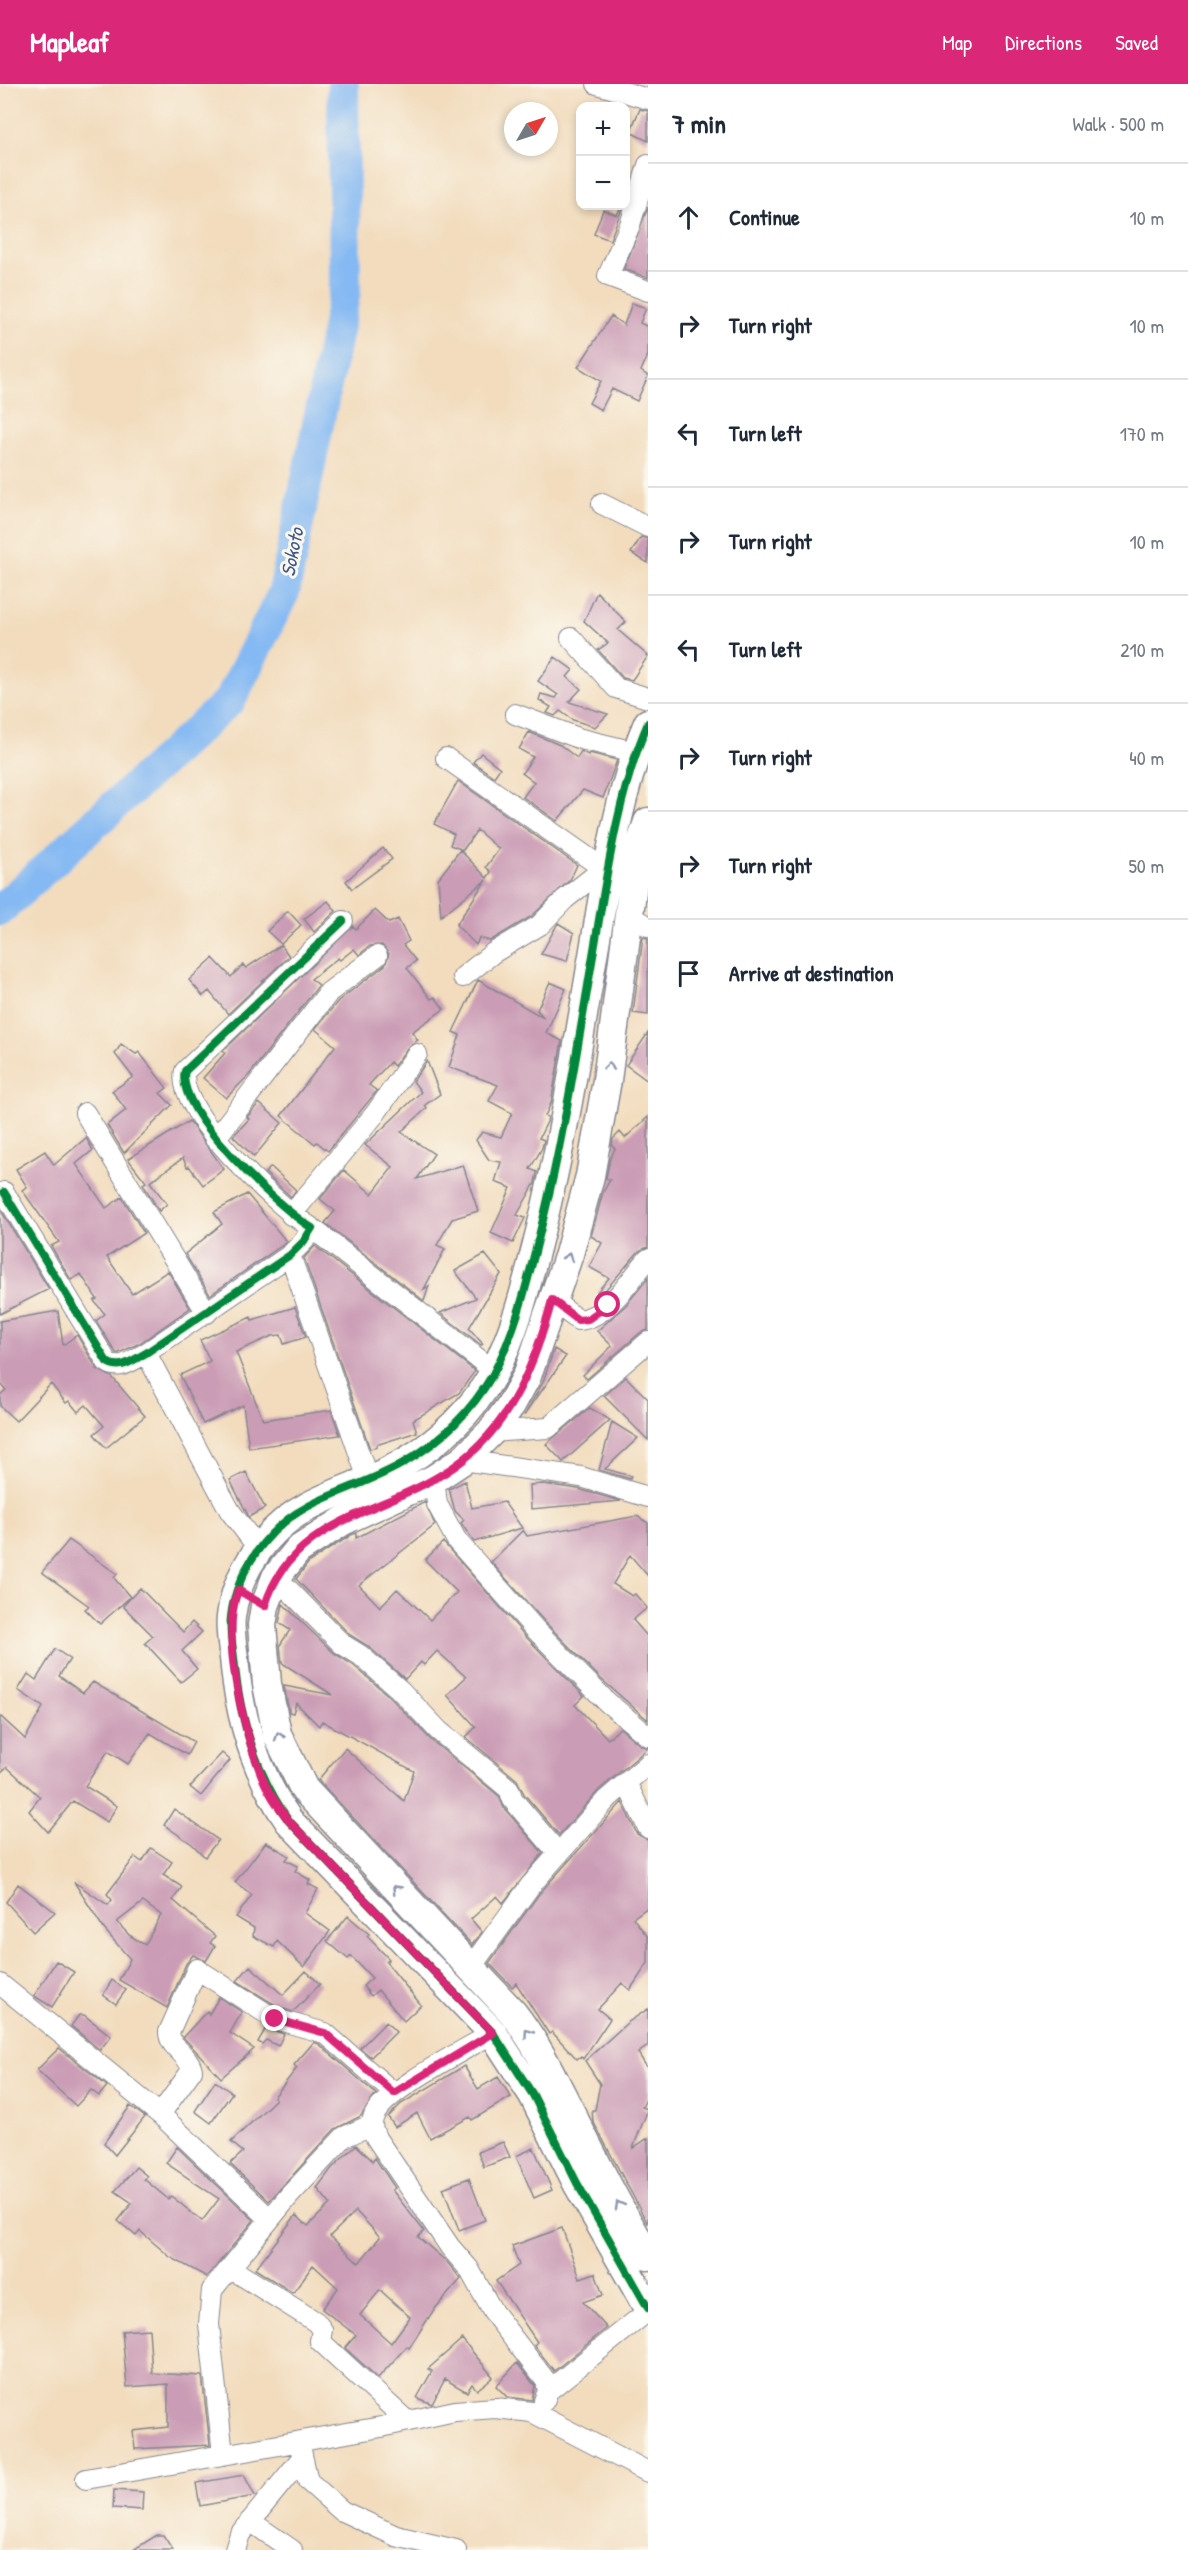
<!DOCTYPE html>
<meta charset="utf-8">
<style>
:root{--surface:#fff;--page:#f2f2f3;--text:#1f2937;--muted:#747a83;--line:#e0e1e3;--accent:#db2777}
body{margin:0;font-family:"Patrick Hand",sans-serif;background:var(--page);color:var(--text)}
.controls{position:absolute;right:18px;top:18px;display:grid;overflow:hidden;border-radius:12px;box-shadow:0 3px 9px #0003}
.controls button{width:54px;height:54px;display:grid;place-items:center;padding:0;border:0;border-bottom:2px solid var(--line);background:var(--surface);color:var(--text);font:30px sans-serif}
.compass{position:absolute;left:504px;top:18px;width:54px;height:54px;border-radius:50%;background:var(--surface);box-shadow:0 3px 9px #0003;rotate:51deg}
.stop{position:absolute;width:18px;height:18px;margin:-14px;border:4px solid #db2777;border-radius:50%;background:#fff}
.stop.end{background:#db2777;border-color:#fff;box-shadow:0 2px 6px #0008}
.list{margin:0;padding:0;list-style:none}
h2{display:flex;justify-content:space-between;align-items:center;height:78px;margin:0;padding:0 24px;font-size:26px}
h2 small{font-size:20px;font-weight:400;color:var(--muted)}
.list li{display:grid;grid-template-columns:39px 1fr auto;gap:18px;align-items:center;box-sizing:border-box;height:108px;padding:0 24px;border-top:2px solid var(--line)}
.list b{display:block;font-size:22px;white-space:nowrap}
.list em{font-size:20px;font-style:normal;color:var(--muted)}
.icon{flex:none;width:33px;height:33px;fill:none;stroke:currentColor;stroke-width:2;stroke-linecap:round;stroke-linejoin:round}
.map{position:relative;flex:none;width:648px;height:2466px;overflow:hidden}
header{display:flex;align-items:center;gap:36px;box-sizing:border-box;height:84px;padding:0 30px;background:var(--accent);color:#fff}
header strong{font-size:28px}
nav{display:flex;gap:33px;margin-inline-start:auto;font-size:21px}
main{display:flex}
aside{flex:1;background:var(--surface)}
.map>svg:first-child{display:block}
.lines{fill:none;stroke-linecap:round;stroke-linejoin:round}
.river{stroke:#85b9f3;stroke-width:32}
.building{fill:#ca9cb5;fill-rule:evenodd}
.street-casing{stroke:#86868e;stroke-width:22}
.secondary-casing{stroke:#86868e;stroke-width:31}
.street{stroke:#fff;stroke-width:20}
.secondary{stroke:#fff;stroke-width:28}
.cycleway-casing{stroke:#fbf7ec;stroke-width:11}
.cycleway{stroke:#00873e;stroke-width:8}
.oneway{stroke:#8d97ae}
.route{stroke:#db2777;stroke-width:8}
.labels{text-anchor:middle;stroke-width:6;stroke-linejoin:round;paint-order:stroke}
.water-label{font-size:20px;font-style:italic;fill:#3b588b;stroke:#fbf7ec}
</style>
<header>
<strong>Mapleaf</strong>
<nav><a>Map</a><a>Directions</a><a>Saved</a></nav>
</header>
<main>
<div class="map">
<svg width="648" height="2466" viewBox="0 0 648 2466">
<rect width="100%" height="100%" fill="#fbf7ec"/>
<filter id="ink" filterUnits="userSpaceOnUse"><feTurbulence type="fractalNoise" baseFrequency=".0167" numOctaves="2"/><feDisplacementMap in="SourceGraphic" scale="12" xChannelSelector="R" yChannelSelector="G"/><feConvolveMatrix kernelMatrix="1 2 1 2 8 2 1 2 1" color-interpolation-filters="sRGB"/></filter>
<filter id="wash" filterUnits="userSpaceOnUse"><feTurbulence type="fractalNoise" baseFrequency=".008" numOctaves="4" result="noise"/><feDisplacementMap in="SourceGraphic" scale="24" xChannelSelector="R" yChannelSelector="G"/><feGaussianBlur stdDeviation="1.35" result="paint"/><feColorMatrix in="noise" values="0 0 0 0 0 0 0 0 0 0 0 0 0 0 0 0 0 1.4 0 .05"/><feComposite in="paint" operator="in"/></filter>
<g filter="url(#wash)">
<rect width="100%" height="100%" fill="#f2dcbd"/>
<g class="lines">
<path class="river" d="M0 826 230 616 284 508 345 207 343 0"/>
</g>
<g id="blocks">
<path class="building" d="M640 25 648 27V57L630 48Z
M621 122H623L610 156 594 150 603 126 617 131Z
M648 123V194L624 185Z
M632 219 646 224 640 239 648 243V271L641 287 648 292 637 317 612 305 601 326 589 319 601 297 578 283 611 232 624 241Z
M641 453 648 455V479L631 469Z
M597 508 626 538 618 546 648 572 632 596 623 594 598 566 608 559 584 537Z
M555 573 573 586 567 593 581 605 569 618 608 630 595 643 573 636 560 627 555 632 547 629 551 623 539 616 541 610 556 614 558 611 538 597Z
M529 648 560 661 577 674 581 667 588 671 589 669 617 676 603 714 583 706 557 737 523 713 534 698 522 689 533 673 519 665Z
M481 669 500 684 494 693 473 678Z
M458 697 577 781 570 796 532 832 490 857 479 854 476 861 456 841 486 796 441 832 438 795 460 766 487 794 491 788 486 783 499 765 477 746 463 766 450 761 454 750 434 740Z
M383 764 392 775 352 805 346 797Z
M328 817 336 827 314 848 304 835Z
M375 826 389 839 398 835 409 857 403 861 416 877 407 884 431 915 435 913 444 925 412 948 418 956 408 963 394 982 390 978 369 1001 377 1007 328 1067 317 1058 315 1060 281 1032 335 962 315 945 338 917 385 881 389 870 382 861 370 862 359 871 354 865 340 876 338 874 311 895 319 901 249 991 226 1014 203 994 225 969 223 967 353 842 356 845Z
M288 827 301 841 281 860 267 847Z
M558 839 574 849 567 877 541 870Z
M643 853 648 854V931L633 929Z
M281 861 289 872 228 930 209 907 203 912 189 896 213 874 231 893 243 881 246 884Z
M478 896 544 934 537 926 550 898 566 905 546 949 562 957 551 1019 545 1032 548 1033 547 1038 539 1054 544 1056 542 1064 530 1085 537 1088 535 1099 517 1131 525 1134 513 1159 491 1149 511 1104 495 1098 501 1078 489 1076 476 1056 482 1048 501 1053 512 1029 489 1017 498 1001 449 983 460 951 453 948Z
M648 949V997L626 981Z
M121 960 136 970 139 968 167 1004 160 1009 172 1021 124 1069 107 1041 126 1026 112 1007 133 993 115 970Z
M427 977 440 1010 425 1021 427 1024 401 1048 434 1070 417 1095 463 1081 478 1127 452 1135 437 1161 445 1165 424 1205 429 1202 424 1217 325 1139 335 1127 320 1115 344 1086 372 1110 393 1083 365 1061 421 1008 413 997Z
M259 1019 282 1039 254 1073 233 1052 249 1035 247 1033Z
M648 1033V1163L639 1167 601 1211 597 1208 609 1194 589 1183 602 1159 591 1152 603 1108 610 1096 606 1094 610 1074 615 1065 612 1062 613 1055 620 1048 625 1054Z
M189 1037 224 1085 203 1101 189 1082 187 1083 183 1074 150 1098 167 1120 159 1127 143 1100 146 1098 128 1075Z
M86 1054 93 1066 76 1080 106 1124 122 1113 144 1149 107 1173 132 1210 168 1187 190 1224 140 1259 119 1269H116L96 1237 105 1230 94 1217 97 1215 81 1190 71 1196 51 1162 59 1158 22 1106 27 1103 16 1085 45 1067 54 1081Z
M271 1083 296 1106 291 1113 265 1089Z
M247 1110 287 1158 210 1211 185 1170 222 1140 214 1128Z
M0 1125 49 1205 0 1230Z
M315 1162 475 1287 459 1309 413 1336 417 1348 376 1361 377 1363 370 1365 304 1174Z
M485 1170 501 1190 469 1244 483 1260 481 1261 440 1229 476 1214 455 1187Z
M648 1194V1246L640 1249 587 1295 583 1291 612 1262 597 1247 626 1221Z
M295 1223 306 1253 284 1260 281 1251 272 1252 236 1268 263 1336 331 1326 340 1351 249 1364 243 1321 203 1340 180 1291 210 1277 200 1256 251 1233 252 1236Z
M58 1227 63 1261 77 1251 97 1285 112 1293 145 1332 106 1364 94 1350 104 1342 86 1321 78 1328 69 1317 66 1319 51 1300 16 1337 0 1322V1311L6 1306 0 1299V1237Z
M554 1265 566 1272 524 1332 543 1298Z
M626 1293 648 1315V1356L604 1312Z
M590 1324 610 1336 563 1378 546 1360Z
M612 1338 638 1354 605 1385 631 1392 630 1395 599 1386Z
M246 1388 265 1424 249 1433 230 1396Z
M465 1397 472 1424 504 1418 522 1444 474 1458 461 1439 464 1436 455 1427 449 1405Z
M543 1400 578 1405 621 1417 531 1425 530 1401Z
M425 1418 435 1441 359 1501 380 1523 397 1505 430 1536 457 1508 425 1476 443 1458 526 1553 584 1612 575 1621 608 1655 620 1644 640 1661 648 1664 599 1706 559 1751 524 1710 517 1696 466 1653 476 1643 447 1611 466 1593 437 1567 424 1581 421 1578 405 1595 368 1562 350 1551 296 1495 309 1478 351 1451 356 1449V1454Z
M637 1432 648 1439V1492L630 1471 613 1500 632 1512 635 1510 647 1524 633 1536 648 1553V1636L601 1595 544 1537 491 1478 523 1446 527 1452Z
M69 1456 117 1490 114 1494 130 1513 100 1540 85 1525 89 1522 42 1488Z
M140 1504 183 1548 192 1538 202 1548 182 1567 197 1585 181 1598 145 1559 153 1552 123 1522Z
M283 1520 334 1569 353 1581 389 1612 431 1656 499 1712 504 1724 543 1769 503 1819 497 1812 471 1835 482 1848 472 1861 318 1696 345 1664 404 1717 414 1687 322 1637 319 1642 296 1619 293 1629 289 1628 284 1602 333 1611 282 1579 280 1561 290 1546 279 1539Z
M55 1565 70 1575 59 1592 83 1609 93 1598 194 1658 187 1671 150 1649 128 1680 108 1667 85 1702 117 1722 107 1738 73 1717 48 1748 29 1727 40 1713 7 1683 0 1689V1632L25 1655 43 1623 18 1606 28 1590 36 1596Z
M222 1669 230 1676 201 1712 190 1703Z
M622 1718 637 1750 648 1756V1823L633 1834 648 1853V1879L630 1906 622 1899 598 1925 610 1935 583 1975 581 1972 577 1975 552 1948 549 1950 516 1899 512 1903 489 1879 539 1810Z
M174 1725 218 1756 205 1773 192 1760 164 1741Z
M266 1758 289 1772 286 1776 298 1782 295 1787 310 1796 308 1800 318 1805 305 1829 330 1847 304 1883 277 1857 274 1863 253 1852 254 1844 236 1833 252 1811 235 1798Z
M151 1764 172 1778 163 1791 182 1803 173 1816 215 1852 210 1859 215 1862 206 1877 193 1871 186 1880 167 1924 119 1896 130 1875 104 1845 74 1798 108 1821 112 1816 107 1810 135 1773 142 1778ZM143 1818 161 1831 145 1861 129 1851 117 1838Z
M18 1800 55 1828 33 1848 6 1818Z
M348 1832 369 1850 367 1852 389 1875 386 1878 421 1921 404 1937 378 1906 371 1912 363 1902 372 1894 351 1872 348 1875 327 1857Z
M56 1877 74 1888 52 1923 34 1912Z
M250 1882 283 1911 306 1887 320 1900 293 1928 280 1924 237 1897Z
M112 1896 126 1906 116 1920 103 1911Z
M219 1913 242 1928 230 1949 254 1965 221 1994 183 1953 207 1927 209 1930Z
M648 1925V1962L638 1969 648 1985V2012L642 2023 648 2025 633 2064 648 2054V2140L593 2037 592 2026H595L600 2000 585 1977 627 1939Z
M79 1931H84L111 1952 100 1966 71 1942Z
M386 1938 396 1948 371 1973 360 1964Z
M266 1944 284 1950 278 1962 266 1956 262 1960 258 1958Z
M314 1958 319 1960 376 2010 361 2032 335 2045 269 2117 230 2080 243 2068 231 2058 276 2015 274 2013 297 1984 294 1981Z
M59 1964 107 2002 99 2012 91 2006 76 2022 37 1986Z
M464 1982 478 2005 498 1993 511 2013 472 2036 470 2033 430 2054 417 2029 395 2043 388 2033 401 2020Z
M215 1997 232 2009 211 2039 195 2027Z
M130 2022 145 2033 115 2071 104 2059Z
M503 2058 510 2073 484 2083 478 2068Z
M356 2061 373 2077 375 2074 395 2104 392 2106 424 2147 418 2153 447 2178 461 2195 433 2227 409 2264 407 2262 378 2294 345 2264 356 2251 322 2225 338 2204 313 2181 293 2209 255 2185 296 2131 308 2142 330 2120 317 2104 332 2084ZM356 2127 380 2153 359 2179 330 2152ZM380 2206 410 2233 391 2259 360 2231Z
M177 2063 254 2136 207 2193 170 2173 140 2147 136 2152 118 2137 132 2119 115 2107 136 2083 147 2092 144 2095 168 2115 171 2112 202 2137 219 2115 166 2079Z
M534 2064 552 2106 534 2114 516 2072Z
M469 2094 485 2136 459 2146 443 2104Z
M562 2144 580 2194 595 2189 603 2211 583 2218 607 2244 554 2287 534 2261 537 2258 496 2197 519 2181 512 2162Z
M149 2245 152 2289 202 2292 210 2361 135 2365 133 2347 168 2343V2300L127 2303 122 2247Z
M462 2255 493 2293 477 2306 472 2300 467 2308 445 2295 432 2320 417 2314 432 2287 428 2285Z
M517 2279 535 2302 532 2316 507 2313 496 2302Z
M244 2391 255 2412 200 2422 196 2399Z
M114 2406 143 2408 142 2426 113 2424Z
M157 2451H163L173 2466H133Z"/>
</g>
</g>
<g filter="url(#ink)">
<use href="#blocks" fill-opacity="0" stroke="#86868e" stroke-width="1.5"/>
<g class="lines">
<g class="street-casing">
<path id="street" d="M597 0 648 15
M648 81 630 141 608 192 648 207
M602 420 648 443
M571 554 616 604 648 614
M515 630 581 655 635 668
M446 674 607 787
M628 832 648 842
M463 893 493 869 540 841 565 815 603 785
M85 1029 207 1229
M215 1055 329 908 377 872
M4 1108 107 1278C120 1287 133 1276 146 1269L290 1171 304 1157 312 1144C279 1124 174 1026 185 987L343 837
M291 1131 375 1030 417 970
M312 1144 494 1287
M290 1171 368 1395
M552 1216 578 1236C607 1234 630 1196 648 1175
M146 1269 230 1427 258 1464
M491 1348 548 1344 648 1258
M463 1376 581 1393 648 1413
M434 1395 437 1420 457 1457 535 1545 607 1618 648 1652
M276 1493 342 1560 360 1571 400 1606 439 1647 509 1705 513 1716 559 1770
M627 1700 648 1744
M471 1883 530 1802 607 1715 648 1680
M0 1900 162 2032 270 2135
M493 1949C467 1965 385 2006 374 2032 370 2040 373 2046 376 2054L450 2163 469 2185 493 2228 546 2297 548 2307
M162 2032 164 2025 192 1986C189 1970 169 1964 169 1948L197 1885 275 1935 325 1949 394 2009
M230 2184 316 2238 322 2246 320 2257 407 2337
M544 2317 548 2307 648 2227
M299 2358 308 2397 342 2427 396 2452 456 2466
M223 2371 209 2240 212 2206 289 2112 344 2053 371 2041
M86 2395 381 2343 455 2327 495 2324 532 2328 648 2388
M250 2437 292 2466
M235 2466 240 2450 301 2375"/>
</g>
<g class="secondary-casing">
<path id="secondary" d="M648 639C619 706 608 782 596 854 579 954 564 1054 539 1152 527 1199 516 1247 493 1290 471 1328 443 1356 405 1378 374 1397 338 1406 307 1423 267 1444 236 1488 231 1533 229 1550 234 1567 235 1584 241 1639 257 1691 289 1737L493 1949 533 2011 577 2099 648 2224
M648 738 637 770 607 996 590 1092 569 1170 527 1292 511 1321 491 1348 463 1376 434 1395 343 1437 298 1466 276 1493 265 1522 262 1541 267 1600 277 1650 304 1705 513 1929C538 1961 553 1994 571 2029 595 2077 619 2126 648 2172"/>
</g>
<use href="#street" class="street"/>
<use href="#secondary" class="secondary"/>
<g class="cycleway-casing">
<path id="cycleway" d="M648 639C619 706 608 782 596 854 579 954 564 1054 539 1152 527 1199 516 1247 493 1290 471 1328 443 1356 405 1378 374 1397 338 1406 307 1423 267 1444 236 1488 231 1533 229 1550 234 1567 235 1584 241 1639 257 1691 289 1737L493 1949 533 2011 577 2099 648 2224
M4 1108 107 1278C120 1287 133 1276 146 1269L290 1171 304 1157 312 1144C279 1124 174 1026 185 987L343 837"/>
</g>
<use href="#cycleway" class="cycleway"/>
</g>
<defs><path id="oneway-chevron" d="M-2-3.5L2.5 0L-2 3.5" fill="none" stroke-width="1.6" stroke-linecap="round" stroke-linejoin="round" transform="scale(1.5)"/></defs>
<g class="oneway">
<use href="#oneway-chevron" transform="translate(609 982) rotate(-83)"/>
<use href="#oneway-chevron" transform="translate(568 1173) rotate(-71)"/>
<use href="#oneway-chevron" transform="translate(279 1652) rotate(-109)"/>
<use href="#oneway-chevron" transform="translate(396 1805) rotate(-134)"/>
<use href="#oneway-chevron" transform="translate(528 1949) rotate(-125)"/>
<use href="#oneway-chevron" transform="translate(619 2121) rotate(-119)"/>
</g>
</g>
<g class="lines" filter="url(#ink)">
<path class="route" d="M275 1935 325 1949 394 2009 493 1949 289 1737C278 1722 267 1707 261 1690 243 1644 220 1552 238 1506L265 1522C293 1429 396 1429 463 1376 513 1336 536 1276 552 1216L578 1236 588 1235 608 1221"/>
</g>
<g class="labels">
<g class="water-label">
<text transform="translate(292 468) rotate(-79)" y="7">Sokoto</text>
</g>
</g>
</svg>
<div class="controls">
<button>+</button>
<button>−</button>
</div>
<svg class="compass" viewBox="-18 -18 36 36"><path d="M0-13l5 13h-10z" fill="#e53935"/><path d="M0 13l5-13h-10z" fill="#747a83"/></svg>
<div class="stop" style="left:608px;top:1221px"></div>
<div class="stop end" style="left:275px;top:1935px"></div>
</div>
<aside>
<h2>7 min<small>Walk · 500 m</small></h2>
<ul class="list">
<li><svg class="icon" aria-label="ahead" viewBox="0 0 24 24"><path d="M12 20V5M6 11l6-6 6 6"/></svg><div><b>Continue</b></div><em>10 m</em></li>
<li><svg class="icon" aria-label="right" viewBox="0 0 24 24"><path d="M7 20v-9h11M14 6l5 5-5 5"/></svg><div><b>Turn right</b></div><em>10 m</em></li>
<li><svg class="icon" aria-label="left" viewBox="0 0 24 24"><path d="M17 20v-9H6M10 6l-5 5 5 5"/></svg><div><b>Turn left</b></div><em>170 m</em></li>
<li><svg class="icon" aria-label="right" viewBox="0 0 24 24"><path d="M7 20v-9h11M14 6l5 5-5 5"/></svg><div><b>Turn right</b></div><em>10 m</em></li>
<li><svg class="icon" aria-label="left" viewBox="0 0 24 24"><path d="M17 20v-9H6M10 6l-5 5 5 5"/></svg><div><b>Turn left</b></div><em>210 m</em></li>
<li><svg class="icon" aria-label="right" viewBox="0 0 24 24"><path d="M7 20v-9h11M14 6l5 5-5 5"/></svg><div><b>Turn right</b></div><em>40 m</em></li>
<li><svg class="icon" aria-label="right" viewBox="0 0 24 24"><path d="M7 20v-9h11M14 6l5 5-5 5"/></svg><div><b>Turn right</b></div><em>50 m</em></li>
<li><svg class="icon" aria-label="arrive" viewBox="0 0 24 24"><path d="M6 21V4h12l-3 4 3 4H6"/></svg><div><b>Arrive at destination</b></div></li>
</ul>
</aside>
</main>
